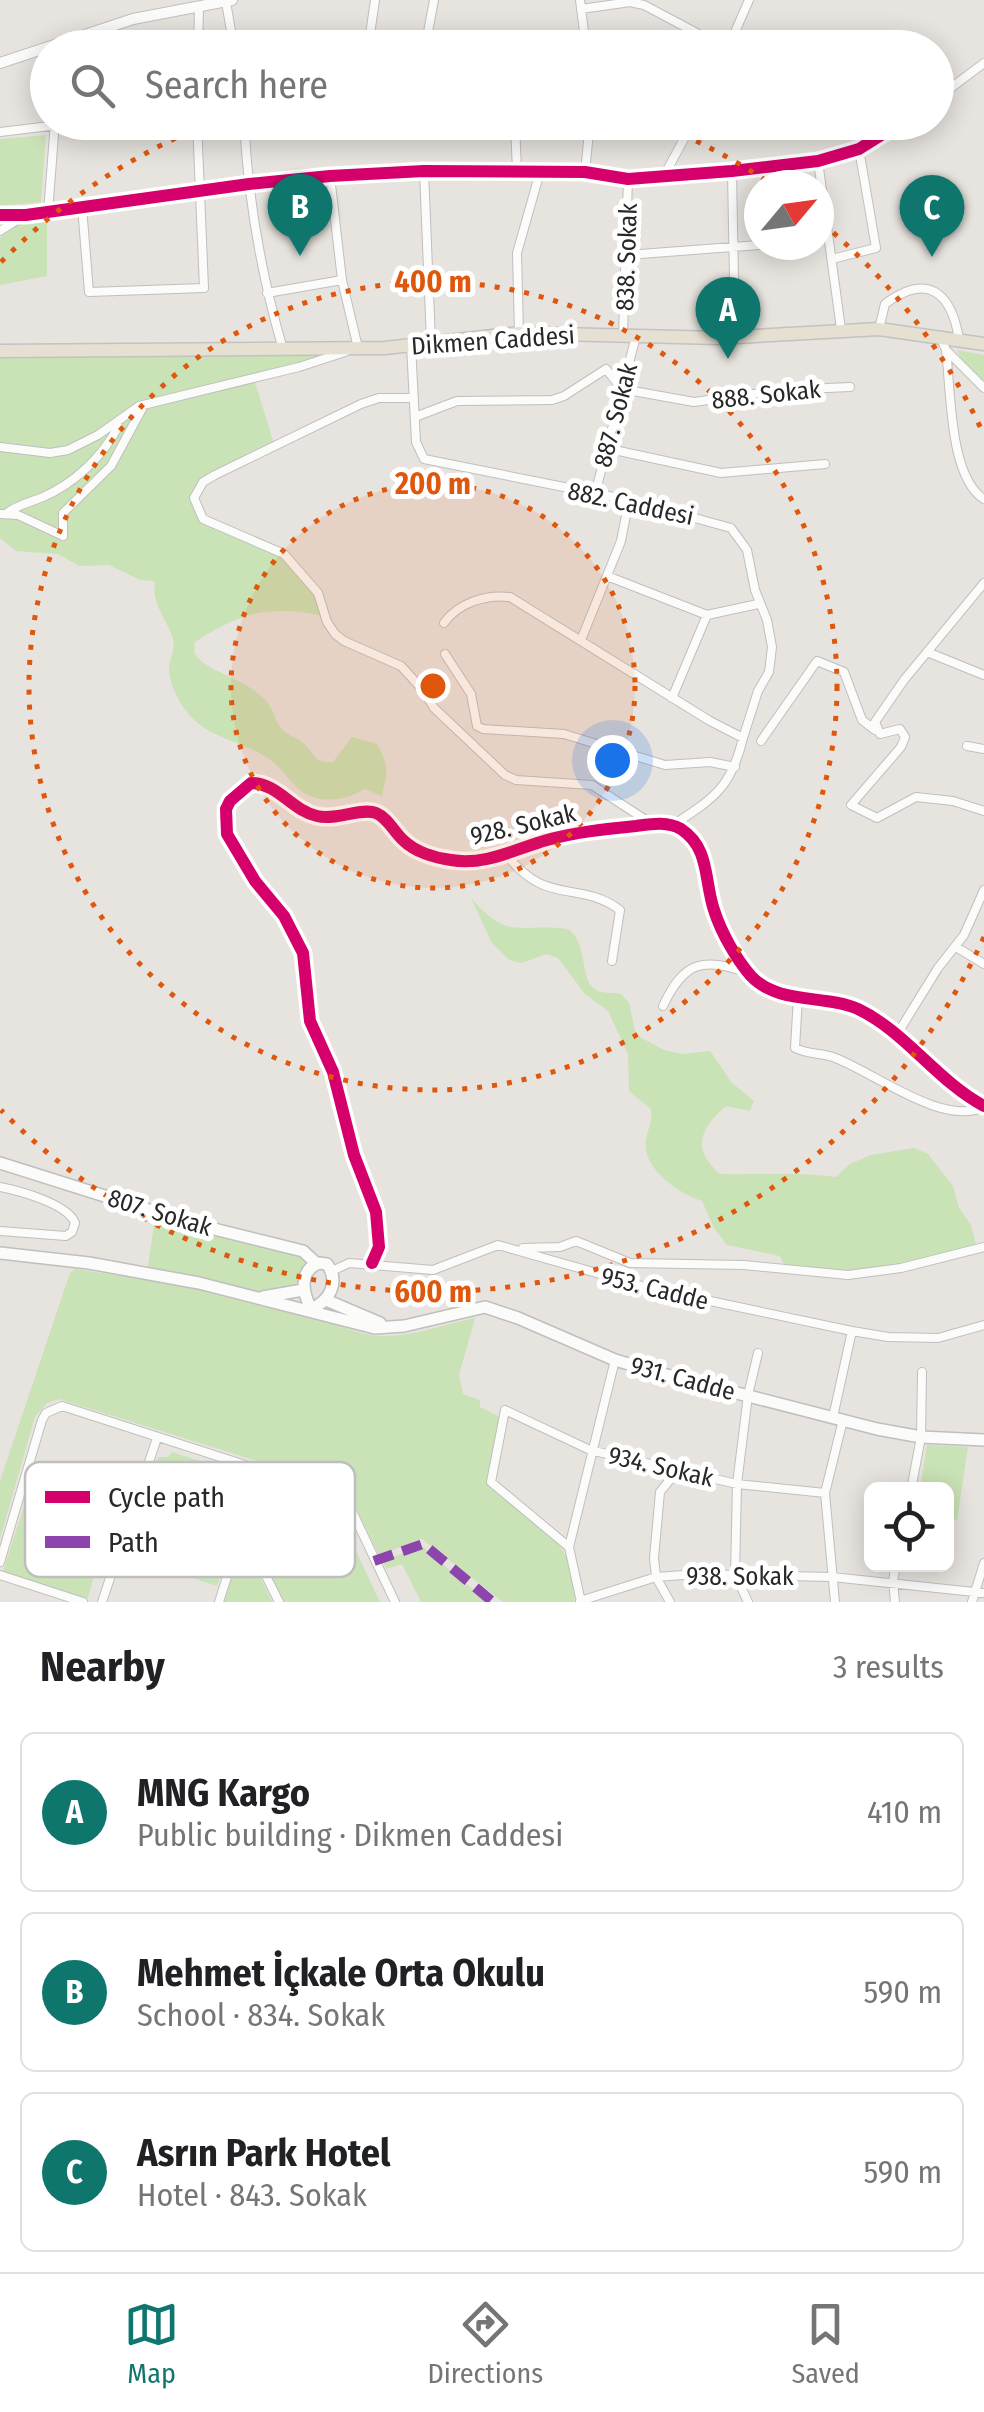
<!DOCTYPE html>
<meta charset="utf-8">
<style>
:root{--surface:#fff;--page:#f6f6f6;--text:#202124;--muted:#757577;--line:#e0e0e0;--accent:#0f766e}
body{margin:0;font-family:"Fira Sans Condensed",sans-serif;background:var(--page);color:var(--text)}
.controls{position:absolute;right:30px;bottom:30px;display:grid;overflow:hidden;border-radius:15px;box-shadow:0 5px 25px #0003}
.controls button{width:90px;height:90px;display:grid;place-items:center;padding:0;border:0;border-bottom:2px solid var(--line);background:var(--surface);color:var(--text);font:50px sans-serif}
.compass{position:absolute;left:744px;top:170px;width:90px;height:90px;border-radius:50%;background:var(--surface);box-shadow:0 5px 25px #0003;rotate:61deg}
.you{position:absolute;left:612px;top:760px;width:35px;height:35px;margin:-25px;border:8px solid #fff;border-radius:50%;background:#1a73e8;box-shadow:0 0 0 15px #1a73e833}
.badge{display:grid;place-items:center;width:65px;height:65px;border-radius:50%;background:var(--accent);color:#fff;font-size:32px;font-weight:700}
.pin{position:absolute;translate:-50% -82px;filter:drop-shadow(0 2px 5px #0008)}
.pin::after{content:'';position:absolute;top:52px;width:35px;height:30px;background:inherit;clip-path:polygon(0 0,100% 0,50% 100%)}
.list{margin:0;padding:0;list-style:none}
h2{display:flex;justify-content:space-between;align-items:center;height:130px;margin:0;padding:0 40px;font-size:42px}
h2 small{font-size:32px;font-weight:400;color:var(--muted)}
.list li{display:grid;grid-template-columns:65px 1fr auto;gap:30px;align-items:center;box-sizing:border-box;height:160px;margin:0 20px 20px;padding:0 20px;border:2px solid var(--line);border-radius:15px}
.list b{display:block;font-size:38px;white-space:nowrap}
.list p{margin:0;font-size:32px;white-space:nowrap;color:var(--muted)}
.list em{font-size:32px;font-style:normal;color:var(--muted)}
.icon{flex:none;width:55px;height:55px;fill:none;stroke:currentColor;stroke-width:2;stroke-linecap:round;stroke-linejoin:round}
.map{position:relative;flex:none;width:984px;height:1602px;overflow:hidden}
.search{position:absolute;background:var(--surface);box-shadow:0 5px 25px #0003;left:30px;right:30px;top:30px;height:110px;display:flex;align-items:center;gap:25px;box-sizing:border-box;padding:0 35px;border-radius:55px;color:var(--muted);font-size:38px}
.sheet{height:670px;background:var(--surface)}
nav{display:flex;justify-content:space-around;align-items:center;box-sizing:border-box;height:140px;border-top:2px solid var(--line);background:var(--surface);font-size:28px;color:var(--muted)}
nav a{display:grid;justify-items:center;gap:5px}
nav .on{color:var(--accent)}
.map>svg:first-child{display:block}
.green{fill:#c9e2b6}
.lines{fill:none;stroke-linecap:round;stroke-linejoin:round}
.minor-casing{stroke:#c0bfbf;stroke-width:10}
.tertiary-casing{stroke:#c0bfbf;stroke-width:12}
.secondary-casing{stroke:#c0bfbf;stroke-width:14}
.primary-casing{stroke:#c3c2c0;stroke-width:15}
.minor{stroke:#fbfbfa;stroke-width:8}
.tertiary{stroke:#fbfbfa;stroke-width:10}
.secondary{stroke:#fbfbfa;stroke-width:11}
.primary{stroke:#e5e0d2;stroke-width:12}
.quiet{stroke:#8e44ad;stroke-width:10;stroke-dasharray:20 10;stroke-linecap:butt}
.cycleway-casing{stroke:#fff;stroke-width:19}
.cycleway{stroke:#d6006c;stroke-width:12}
.ring{fill:none;stroke:#de570d;stroke-width:5;stroke-dasharray:5 10}
.labels{text-anchor:middle;stroke-width:10;stroke-linejoin:round;paint-order:stroke}
.street-label{font-size:25px;fill:#282828;stroke:#fff}
.key{fill:#fff;stroke:#bebebe;stroke-width:2.5}
.key-label{font-size:28px;fill:#282828}
.centre{fill:#de570d;stroke:#fff;stroke-width:5}
.ring-label{font-size:30px;text-anchor:middle;font-weight:bold;fill:#de570d;stroke:#fff;stroke-width:10;stroke-linejoin:round;paint-order:stroke}
</style>
<div class="map">
<svg width="984" height="1602" viewBox="0 0 984 1602">
<rect width="100%" height="100%" fill="#e7e3de"/>
<path class="green" d="M46 135 41 202 0 206V139Z
M47 217V276L0 285V238L23 222Z
M358 348 254 379 274 444 197 490 198 513 273 547 318 593 325 616C270 605 243 611 195 642L194 653C208 674 245 677 266 701 274 709 274 721 282 729 287 735 296 737 302 742 314 752 314 764 333 762L352 737 377 744C390 768 387 771 382 796L365 789C350 798 331 803 313 797 295 792 286 772 273 762 246 740 209 741 187 712 177 700 166 677 170 662 172 654 175 647 173 639 167 618 151 605 155 581L140 580 109 565 79 566 58 554 16 551 0 538V351Z
M957 350 984 355V383L962 360Z
M471 898C510 943 519 922 568 929 589 944 579 981 596 990 603 994 613 992 621 994L629 1003 636 1035 664 1050 682 1054 710 1051 732 1083 754 1101 750 1111 726 1106C700 1128 691 1149 720 1174 759 1175 798 1172 836 1177L850 1164 871 1155 914 1148 928 1154 953 1186 959 1208 971 1225 977 1248 901 1268 848 1275 786 1268 780 1256 727 1245 714 1228 702 1201C679 1194 641 1168 646 1140 648 1128 653 1121 651 1109L629 1091 628 1054 608 1011 585 994 558 958 547 954 521 963 509 960 492 943Z
M156 1212 300 1256 309 1269 303 1290 254 1298 147 1273Z
M75 1269C154 1280 233 1294 310 1315 336 1322 357 1336 384 1336 414 1336 446 1324 475 1318L459 1375 463 1394 480 1400V1407L500 1417 487 1482C524 1511 584 1547 574 1602H503L422 1539 379 1555 354 1503 336 1486 59 1399 47 1403 35 1417 0 1539V1481L70 1273Z
M927 1445 968 1447 957 1520 948 1519 947 1543 946 1490 920 1489Z
M172 1452 252 1478 217 1586 127 1557 158 1457H168Z
M36 1469 118 1497 87 1600 3 1571Z
M264 1482 334 1504 380 1602H284L262 1557 243 1546Z
M423 1547 488 1602H421L402 1564 386 1569 383 1560Z
M238 1556 254 1564 272 1602H223Z"/>
<g class="lines">
<g class="minor-casing">
<path id="minor" d="M580 0 586 48
M226 2 234 48
M581 9 630 2 644 5 725 48
M198 48 199 7
M368 48 375 0
M425 48 434 0
M507 48 584 36
M728 48 749 0
M936 99 984 63
M244 122C248 198 261 273 282 346
M515 122 517 172
M0 132 83 122
M818 161 841 329
M424 171 431 342
M732 171 734 280
M585 172 590 122
M665 174 693 122
M330 176 342 280 358 348
M82 207 89 292 204 288 197 122
M48 212 55 122
M0 215H26L249 184 330 176 424 171 585 172 628 179 732 171 818 161 859 149 902 122
M0 231 22 217
M627 255 759 245
M832 259 876 248 859 149
M267 293 342 280
M879 329 885 304C927 273 951 291 959 339
M519 333 517 253 540 172
M623 335 628 179
M940 336 946 350C951 390 949 477 984 499
M411 345 416 442 424 459 629 500 731 528 747 550 755 590 767 620 772 647 769 672 758 691 743 738
M946 350 984 388
M414 398H379L361 404 215 475 203 482 194 498 203 519 284 554 318 593 327 622 335 634 344 641 401 666 423 690 434 708 505 775 516 780 592 785 652 824
M415 417 457 401 552 400 564 396 606 369 622 389 694 402 782 390 850 387
M0 447 50 453 68 450 98 435 139 406 299 367 345 352
M605 448 721 473 825 464
M595 494 636 336
M7 513C17 505 31 502 43 497 75 483 102 457 118 427L117 422
M0 514 18 515 63 536
M63 536V513L111 466 144 405
M607 576 707 615 758 604
M984 583 904 680 875 722 880 734 900 729 905 737 901 747 851 805 877 818 916 797 953 801 984 811
M444 623C458 603 486 594 510 597L710 721 743 738C731 788 714 798 673 825
M581 640 621 541 629 500
M927 652 984 675
M445 654 471 694 477 726 483 729 564 734 665 765 710 762 735 767
M672 698 707 615
M761 741 817 661 844 672 862 720 875 730
M967 746 984 749
M505 853C547 908 578 879 620 910L612 961
M956 947 984 964
M798 997 795 1048C807 1054 820 1053 833 1057 872 1071 942 1127 984 1107
M663 1006C685 959 704 958 749 973
M896 1036 938 968 964 935 984 890
M0 1187C20 1191 68 1204 75 1223L72 1232 66 1236 0 1231
M523 1248 560 1247 576 1241 630 1263 744 1265 848 1275 901 1268 984 1247
M372 1263 379 1247 376 1212 354 1155 333 1072 310 1021 303 953 284 916 255 881 227 834 226 809 230 801 251 783C278 783 291 810 317 816 336 821 362 807 376 813 388 818 394 832 403 840 415 852 435 858 451 860 485 866 515 849 547 840 576 832 606 829 636 826 651 824 667 821 681 829 710 848 704 880 714 910 721 932 736 959 751 976 778 1005 824 994 858 1009 906 1032 937 1081 984 1106
M332 1271 349 1263 433 1270 498 1245 653 1289 852 1331 888 1337 938 1338 984 1325
M833 1417 852 1331
M911 1490 921 1437 922 1372
M569 1547 615 1360
M237 1549 260 1564 279 1602
M0 1562 42 1420 46 1413 62 1406 335 1494 351 1509 395 1602
M0 1575 83 1602
M580 1601 656 1577 698 1574 832 1577 984 1593
M102 1602 157 1438
M219 1602 261 1470
M581 1602 569 1547 491 1482 505 1410 590 1450 737 1484 825 1493
M670 1602 656 1577 654 1558 660 1492 678 1470
M748 1602 735 1574 737 1484 748 1395 758 1353
M835 1602 825 1493 843 1420
M895 1602 893 1581 896 1564
M972 1602 984 1563"/>
</g>
<g class="tertiary-casing">
<path id="tertiary" d="M0 63 133 19 232 0"/>
</g>
<g class="secondary-casing">
<path id="secondary" d="M0 1163 190 1223 303 1251 316 1263
M0 1253 89 1263 199 1283 375 1328 404 1326 485 1307 518 1318 615 1360 663 1374 877 1429 921 1437 984 1440
M319 1263 327 1264C340 1282 330 1301 311 1309 303 1293 298 1271 319 1263Z
M263 1297 303 1290
M326 1300 380 1323"/>
</g>
<g class="primary-casing">
<path id="primary" d="M0 351 385 348 519 333 718 338 879 329 984 344"/>
</g>
<use href="#minor" class="minor"/>
<use href="#tertiary" class="tertiary"/>
<use href="#secondary" class="secondary"/>
<use href="#primary" class="primary"/>
<path class="quiet" d="M374 1561 423 1544 493 1602"/>
<g class="cycleway-casing">
<path id="cycleway" d="M0 215H26L249 184 330 176 424 171 585 172 628 179 732 171 818 161 859 149 902 122
M372 1263 379 1247 376 1212 354 1155 333 1072 310 1021 303 953 284 916 255 881 227 834 226 809 230 801 251 783C278 783 291 810 317 816 336 821 362 807 376 813 388 818 394 832 403 840 415 852 435 858 451 860 485 866 515 849 547 840 576 832 606 829 636 826 651 824 667 821 681 829 710 848 704 880 714 910 721 932 736 959 751 976 778 1005 824 994 858 1009 906 1032 937 1081 984 1106"/>
</g>
<use href="#cycleway" class="cycleway"/>
</g>
<circle cx="433" cy="686" r="202" fill="#de570d" fill-opacity=".12"/>
<g class="ring">
<circle cx="433" cy="686" r="202"/>
<circle cx="433" cy="686" r="404"/>
<path d="M984 937A605 605 0 0 1 1 1110M1 262A605 605 0 0 1 211 123M655 123A605 605 0 0 1 771 184M822 223A605 605 0 0 1 984 435"/>
</g>
<g class="labels">
<g class="street-label">
<text transform="translate(626 257) rotate(-88)" y="9">838. Sokak</text>
<text transform="translate(493 340) rotate(-4)" y="9">Dikmen Caddesi</text>
<text transform="translate(766 394) rotate(-6)" y="9">888. Sokak</text>
<text transform="translate(615 415) rotate(-75)" y="9">887. Sokak</text>
<text transform="translate(631 503) rotate(12)" y="9">882. Caddesi</text>
<text transform="translate(523 824) rotate(-13)" y="9">928. Sokak</text>
<text transform="translate(160 1212) rotate(17)" y="9">807. Sokak</text>
<text transform="translate(655 1288) rotate(14)" y="9">953. Cadde</text>
<text transform="translate(683 1378) rotate(15)" y="9">931. Cadde</text>
<text transform="translate(661 1466) rotate(13)" y="9">934. Sokak</text>
<text x="740" y="1585">938. Sokak</text>
</g>
</g>
<rect x="25" y="1462" width="330" height="115" rx="15" class="key"/>
<rect x="45" y="1491" width="45" height="12" fill="#d6006c"/>
<rect x="45" y="1536" width="45" height="12" fill="#8e44ad"/>
<g class="key-label">
<text x="108" y="1507">Cycle path</text>
<text x="108" y="1552">Path</text>
</g>
<circle cx="433" cy="686" r="15" class="centre"/>
<g class="ring-label">
<text x="433" y="292">400 m</text>
<text x="433" y="494">200 m</text>
<text x="433" y="1302">600 m</text>
</g>
</svg>
<div class="controls">
<button><svg class="icon" aria-label="locate" viewBox="0 0 24 24"><circle cx="12" cy="12" r="6"/><path d="M12 2v4M12 18v4M2 12h4M18 12h4"/></svg></button>
</div>
<svg class="compass" viewBox="-18 -18 36 36"><path d="M0-13l5 13h-10z" fill="#e53935"/><path d="M0 13l5-13h-10z" fill="#757577"/></svg>
<div class="you"></div>
<div class="pin badge" style="left:728px;top:359px">A</div>
<div class="pin badge" style="left:300px;top:256px">B</div>
<div class="pin badge" style="left:932px;top:257px">C</div>
<div class="search"><svg class="icon" aria-label="search" viewBox="0 0 24 24"><circle cx="10" cy="10" r="6"/><path d="M15 15l6 6"/></svg>Search here</div>
</div>
<section class="sheet">
<h2>Nearby<small>3 results</small></h2>
<ul class="list">
<li><span class="badge">A</span><div><b>MNG Kargo</b><p>Public building · Dikmen Caddesi</p></div><em>410 m</em></li>
<li><span class="badge">B</span><div><b>Mehmet İçkale Orta Okulu</b><p>School · 834. Sokak</p></div><em>590 m</em></li>
<li><span class="badge">C</span><div><b>Asrın Park Hotel</b><p>Hotel · 843. Sokak</p></div><em>590 m</em></li>
</ul>
</section>
<nav>
<a class="on"><svg class="icon" aria-label="map" viewBox="0 0 24 24"><path d="M3 6l6-2 6 2 6-2v14l-6 2-6-2-6 2zM9 4v14M15 6v14"/></svg>Map</a>
<a><svg class="icon" aria-label="directions" viewBox="0 0 24 24"><path d="M12 3l9 9-9 9-9-9zM9 14v-3h6M13 9l2 2-2 2"/></svg>Directions</a>
<a><svg class="icon" aria-label="saved" viewBox="0 0 24 24"><path d="M7 4h10v16l-5-4-5 4z"/></svg>Saved</a>
</nav>
